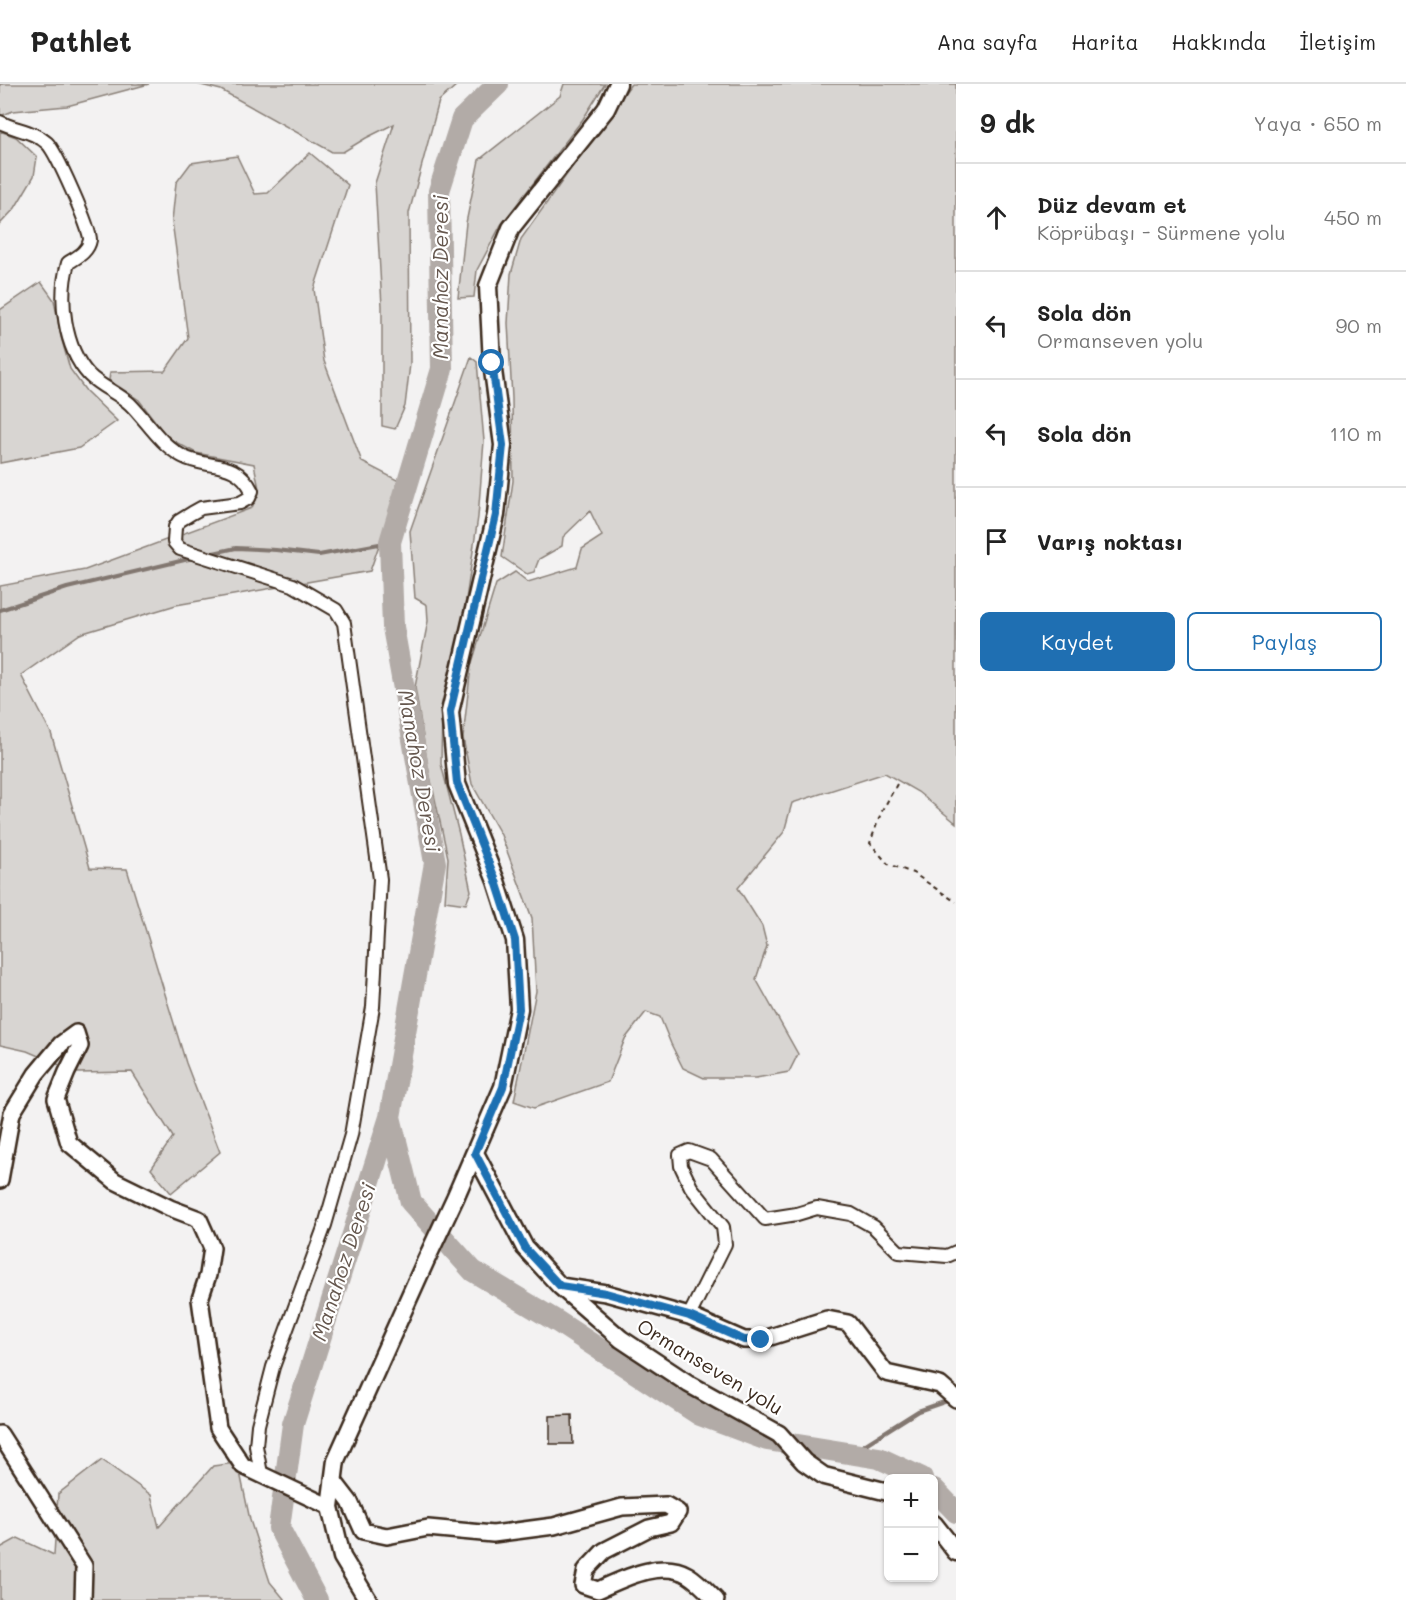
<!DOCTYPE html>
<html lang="tr">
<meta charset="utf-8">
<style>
:root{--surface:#fff;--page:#f6f6f6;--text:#222;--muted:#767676;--line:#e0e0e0;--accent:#1f6fb2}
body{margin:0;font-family:Mali,sans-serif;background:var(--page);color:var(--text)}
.controls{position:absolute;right:18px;bottom:18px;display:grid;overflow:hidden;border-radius:9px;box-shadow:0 2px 4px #0004}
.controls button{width:54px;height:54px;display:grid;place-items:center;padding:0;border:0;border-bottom:2px solid var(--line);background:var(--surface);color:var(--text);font:30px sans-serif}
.stop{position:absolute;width:18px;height:18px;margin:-14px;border:4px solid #1f6fb2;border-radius:50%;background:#fff}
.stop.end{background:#1f6fb2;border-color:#fff;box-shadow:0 2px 6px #0008}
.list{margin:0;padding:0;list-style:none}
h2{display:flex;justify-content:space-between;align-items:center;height:78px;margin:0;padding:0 24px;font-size:26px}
h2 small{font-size:20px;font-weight:400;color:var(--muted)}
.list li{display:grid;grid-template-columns:39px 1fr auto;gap:18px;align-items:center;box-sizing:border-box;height:108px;padding:0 24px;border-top:2px solid var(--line)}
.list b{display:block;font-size:22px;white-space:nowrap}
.list p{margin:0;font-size:20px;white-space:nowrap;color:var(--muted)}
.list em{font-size:20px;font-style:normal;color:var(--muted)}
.actions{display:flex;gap:12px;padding:18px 24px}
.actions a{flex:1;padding:14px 0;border:2px solid var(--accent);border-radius:9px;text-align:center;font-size:21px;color:var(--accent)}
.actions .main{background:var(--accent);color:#fff}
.icon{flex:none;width:33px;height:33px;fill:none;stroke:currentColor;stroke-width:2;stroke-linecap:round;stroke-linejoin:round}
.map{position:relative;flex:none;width:956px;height:1516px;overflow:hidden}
header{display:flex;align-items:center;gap:36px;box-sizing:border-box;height:84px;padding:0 30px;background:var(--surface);border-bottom:2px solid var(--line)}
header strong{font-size:28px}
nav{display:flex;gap:33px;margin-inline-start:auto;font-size:21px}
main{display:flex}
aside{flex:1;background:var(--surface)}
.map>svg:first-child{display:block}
.green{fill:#d8d5d2;stroke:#8a8078;stroke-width:1.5}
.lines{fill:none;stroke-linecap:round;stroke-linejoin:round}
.stream{stroke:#827770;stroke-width:4}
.river{stroke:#b2aba7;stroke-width:22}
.building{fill:#c6c0bd;stroke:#3b2a1e;stroke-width:1.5}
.minor-casing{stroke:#3b2a1e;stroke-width:16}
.tertiary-casing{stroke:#3b2a1e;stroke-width:20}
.secondary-casing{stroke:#3b2a1e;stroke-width:21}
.path{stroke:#3b2a1e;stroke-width:2;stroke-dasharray:4.5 4.5;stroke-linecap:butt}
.minor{stroke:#fff;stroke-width:12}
.tertiary{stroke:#fff;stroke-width:15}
.secondary{stroke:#fff;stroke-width:16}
.route{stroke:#1f6fb2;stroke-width:8}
.labels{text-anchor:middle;stroke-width:4.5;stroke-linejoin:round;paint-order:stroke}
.street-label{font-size:20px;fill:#3b2a1e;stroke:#fff}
.water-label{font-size:21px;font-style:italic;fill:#65574e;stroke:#fff}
</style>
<header>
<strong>Pathlet</strong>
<nav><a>Ana sayfa</a><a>Harita</a><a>Hakkında</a><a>İletişim</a></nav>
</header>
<main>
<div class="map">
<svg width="956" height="1516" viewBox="0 0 956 1516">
<rect width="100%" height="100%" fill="#f3f2f2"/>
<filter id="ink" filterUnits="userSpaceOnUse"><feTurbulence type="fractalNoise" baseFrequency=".0167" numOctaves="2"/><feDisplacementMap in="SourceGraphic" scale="12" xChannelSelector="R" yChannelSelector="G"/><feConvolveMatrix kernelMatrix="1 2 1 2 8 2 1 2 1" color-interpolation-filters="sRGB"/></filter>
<g filter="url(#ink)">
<path class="green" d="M0 0H149L67 22 13 27 0 32Z
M197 0H458L439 17 409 129 410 280 405 322 395 345 382 342V222L375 99 394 40 366 54 343 68H332L221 6Z
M564 0H605L583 35 501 141 477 186 474 213 458 214 466 139 479 76 560 12Z
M631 0H956V739L918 708 885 689 792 719 784 748 738 804 762 842 767 862 756 895 798 970 789 988 756 994H704L683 984 671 960 660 933 646 928 625 955 608 998 534 1024 514 1017 536 907 532 834 501 751 472 700 463 654 471 582 496 500 515 488 528 498 577 483 582 465 602 452 590 427 563 453 562 462 539 475 534 488 527 490 502 473 513 397 512 314 508 239 511 190 521 155Z
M0 47 16 53 37 73 34 92 15 124 0 140Z
M310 69 348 101 314 205 324 277 362 378 401 398 370 487 176 521 80 550 21 591 51 649 90 784 127 785 186 979 220 1068 171 1109 151 1085 173 1053 132 988 78 989 27 967 0 961V502L85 486 252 424 259 405 254 380 196 369 168 354 139 316 109 296 110 288 165 287 188 254 172 137 176 99 191 79 237 72 255 110 268 109Z
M41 198 54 216 61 253 70 285 86 307 117 337 79 364 0 379V226Z
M471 273 477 278 484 357 478 433 465 522 442 628 441 680 459 750 471 807 466 820 445 817 448 774 428 683 415 603 428 537 427 521 415 514 410 447Z
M102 1376 151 1411 159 1443 213 1382 235 1379 241 1393 250 1436 270 1498 285 1516H0V1464L18 1454 54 1471 58 1410Z"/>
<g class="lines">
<path class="stream" d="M209 470 236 464 276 466 319 471 390 458
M0 526 67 504 193 474
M861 1363 918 1327 950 1316"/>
<path class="river" d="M390 1033 411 1118 473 1187 558 1238 700 1331 767 1356 879 1374 922 1394
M934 1405 956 1428
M317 1516 279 1444 293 1340 390 1033 435 779 393 543 390 458 442 285 439 107 462 35 498 0"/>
</g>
<path class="building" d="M572 1331 573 1360H550V1332Z"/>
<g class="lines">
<g class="minor-casing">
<path id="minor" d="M0 38C15 46 34 47 47 59 56 67 91 146 90 156 88 168 77 173 68 179 58 213 64 264 89 291 101 303 118 309 130 320 147 337 160 360 182 372 207 386 236 374 252 407L249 414 240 419 201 424 192 429 179 437 175 443 174 458 180 465 293 501 336 526 344 539 380 795 373 923 351 1051 325 1141 273 1283 258 1341 256 1362 261 1390
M689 1232 725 1160 723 1143 691 1103 681 1082 680 1071 689 1067 711 1075 765 1135 797 1130 817 1124 851 1130 874 1143 899 1168 947 1172 956 1168"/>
</g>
<g class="tertiary-casing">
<path id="tertiary" d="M0 1096 12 1029 36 990 61 960 76 949 80 962 67 988 56 1015 69 1059 115 1097 170 1124 199 1135 212 1164 208 1191 200 1215 218 1344 243 1382 330 1423
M560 1202 606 1209 689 1232 744 1256H761L827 1235 848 1239 886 1289 940 1301 956 1315
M0 1350 84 1482 83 1516
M333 1396 350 1418 363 1447 387 1452 428 1444 493 1450 554 1442 622 1423 666 1421 678 1428 671 1439 649 1444 604 1467 586 1486 583 1501 598 1506C623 1495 661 1475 688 1491 698 1497 708 1508 716 1516"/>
</g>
<g class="secondary-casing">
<path id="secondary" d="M475 1069 525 1164 560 1202 621 1255 689 1300 779 1350 804 1378 824 1392 888 1408
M934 1440 956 1468
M368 1516 342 1473 330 1423 336 1376 426 1176 455 1114 503 1003 519 925 515 856 496 797 457 700 450 628 496 431 503 361 492 279 488 202 511 144 606 25 618 0"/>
</g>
<path class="path" d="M897 700 881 729 870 759 888 780 913 789 956 818"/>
<use href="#minor" class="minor"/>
<use href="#tertiary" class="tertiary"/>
<use href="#secondary" class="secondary"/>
</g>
</g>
<g class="lines" filter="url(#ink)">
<path class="route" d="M492 279 503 361 496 431 450 628 457 699 496 797 515 856 519 925 503 1003 475 1069 525 1164 560 1202 606 1209 689 1232 744 1256H761"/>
</g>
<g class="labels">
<g class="street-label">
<text transform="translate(710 1283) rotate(31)" y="7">Ormanseven yolu</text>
</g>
<g class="water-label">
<text transform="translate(441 193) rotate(-90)" y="7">Manahoz Deresi</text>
<text transform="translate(419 687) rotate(80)" y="7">Manahoz Deresi</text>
<text transform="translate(344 1178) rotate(-72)" y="7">Manahoz Deresi</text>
</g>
</g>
</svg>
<div class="controls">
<button>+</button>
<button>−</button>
</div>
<div class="stop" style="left:492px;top:279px"></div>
<div class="stop end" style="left:761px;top:1256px"></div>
</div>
<aside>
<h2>9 dk<small>Yaya · 650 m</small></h2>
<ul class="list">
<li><svg class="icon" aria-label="ahead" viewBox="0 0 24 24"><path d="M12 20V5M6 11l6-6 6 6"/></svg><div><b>Düz devam et</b><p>Köprübaşı - Sürmene yolu</p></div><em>450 m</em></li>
<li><svg class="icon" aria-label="left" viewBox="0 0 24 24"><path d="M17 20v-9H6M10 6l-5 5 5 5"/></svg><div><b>Sola dön</b><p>Ormanseven yolu</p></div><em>90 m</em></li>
<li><svg class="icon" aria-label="left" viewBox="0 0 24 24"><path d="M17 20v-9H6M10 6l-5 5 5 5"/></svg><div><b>Sola dön</b></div><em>110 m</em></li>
<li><svg class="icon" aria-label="arrive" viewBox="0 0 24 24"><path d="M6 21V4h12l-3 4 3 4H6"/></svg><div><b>Varış noktası</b></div></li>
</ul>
<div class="actions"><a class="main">Kaydet</a><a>Paylaş</a></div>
</aside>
</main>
